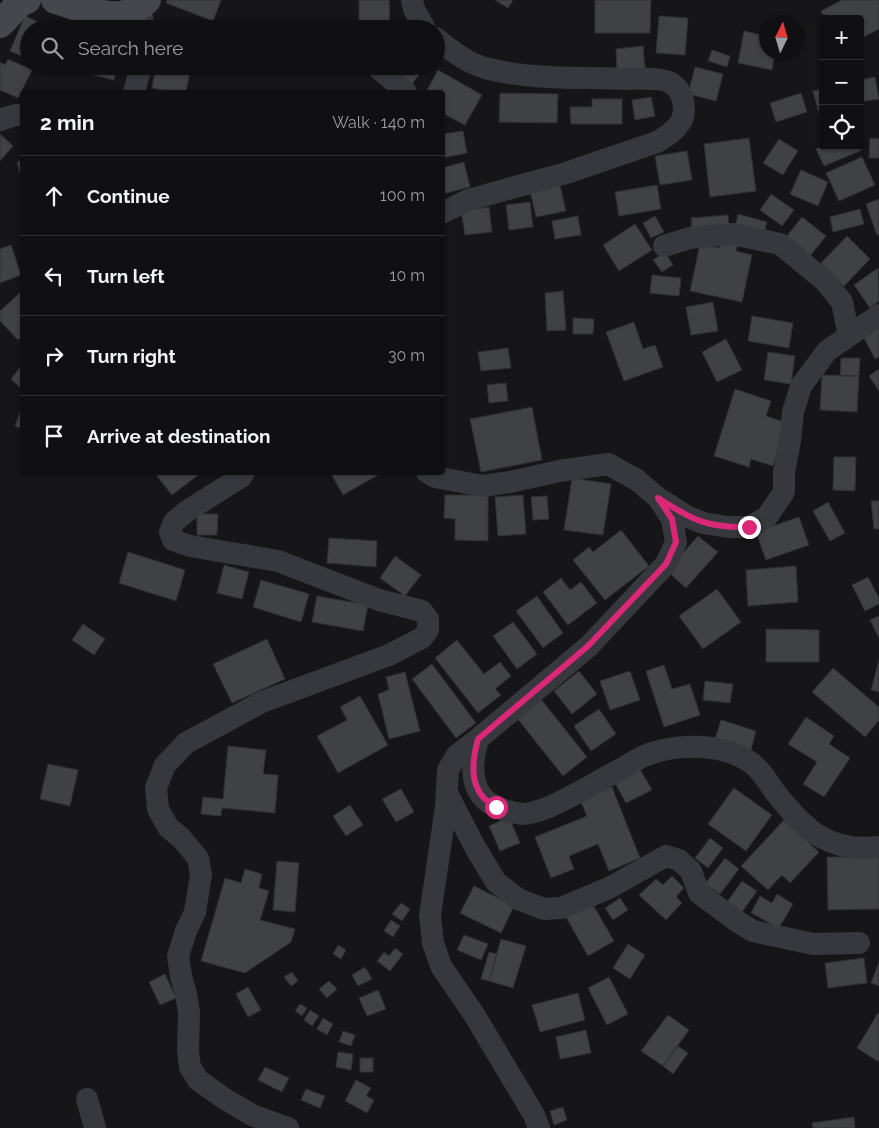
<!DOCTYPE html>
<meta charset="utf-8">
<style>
:root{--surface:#101012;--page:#1e1e20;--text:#f1f3f6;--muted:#9c9d9f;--line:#303032}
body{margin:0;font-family:Raleway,sans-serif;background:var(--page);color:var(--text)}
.controls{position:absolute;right:15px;top:15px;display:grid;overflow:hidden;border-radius:5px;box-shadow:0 1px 4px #0004}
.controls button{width:45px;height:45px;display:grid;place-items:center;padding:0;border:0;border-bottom:1px solid var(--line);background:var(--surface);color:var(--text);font:25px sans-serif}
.compass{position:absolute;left:759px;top:15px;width:45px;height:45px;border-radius:50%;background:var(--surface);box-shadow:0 1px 4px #0004;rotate:5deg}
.stop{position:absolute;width:15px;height:15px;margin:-11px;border:4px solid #db2777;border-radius:50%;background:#fff}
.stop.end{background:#db2777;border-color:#fff;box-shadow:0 1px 5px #0008}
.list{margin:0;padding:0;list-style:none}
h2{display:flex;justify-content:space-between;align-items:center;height:65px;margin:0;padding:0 20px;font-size:21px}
h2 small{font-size:16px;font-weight:400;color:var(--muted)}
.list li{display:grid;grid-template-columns:32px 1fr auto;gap:15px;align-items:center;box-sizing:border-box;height:80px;padding:0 20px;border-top:1px solid var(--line)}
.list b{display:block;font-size:19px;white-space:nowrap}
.list em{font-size:16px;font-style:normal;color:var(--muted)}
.icon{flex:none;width:28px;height:28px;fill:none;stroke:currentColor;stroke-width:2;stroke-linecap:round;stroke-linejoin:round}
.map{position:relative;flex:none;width:879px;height:1128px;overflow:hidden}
.search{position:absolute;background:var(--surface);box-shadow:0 1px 4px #0004;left:20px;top:20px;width:425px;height:55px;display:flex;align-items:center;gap:12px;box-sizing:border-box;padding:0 18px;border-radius:28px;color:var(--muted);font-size:19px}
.panel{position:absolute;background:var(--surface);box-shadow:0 1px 4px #0004;left:20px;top:90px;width:425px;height:385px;border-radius:5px}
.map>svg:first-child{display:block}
.building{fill:#404145;stroke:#303034}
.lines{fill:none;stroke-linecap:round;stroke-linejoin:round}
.street{stroke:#37383d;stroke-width:22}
.secondary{stroke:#45474d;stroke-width:28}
.route{stroke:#db2777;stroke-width:6}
</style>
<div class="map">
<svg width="879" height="1128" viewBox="0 0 879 1128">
<rect width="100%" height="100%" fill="#161618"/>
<path class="building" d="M167 0H221L213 21 166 3Z
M359 0H389L390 23 359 24Z
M495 0H513L508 8Z
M595 0H651L650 33H595Z
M842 0H879V29L860 39V19H825L821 11Z
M25 16 47 26 46 29H29V59L10 51Z
M659 16 688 18 685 55 656 53Z
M744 31 766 36V52H775L772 70 738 63Z
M643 46 645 68 617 70 616 49Z
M712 50 730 56 727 67 708 61Z
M8 59 32 70 18 98 0 90V62L5 65Z
M50 66H67L65 71Z
M77 66H117L114 80 76 71Z
M156 66H191L186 92H174L152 88Z
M388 66H426L411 85Z
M695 67 723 74 716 101 688 94Z
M438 70 482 95 465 125 442 113V92H426Z
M875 77 879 99 860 102V80Z
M823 89V121H821L813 91Z
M500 93 558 94 557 123 499 122Z
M801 93 807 112 776 122 770 103Z
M651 97 655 116 635 120 632 100Z
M592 99H622V124H571L570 107H592Z
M463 131 467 153 443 158 442 134Z
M0 134 13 146 0 161Z
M749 138 756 191 710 197 704 144Z
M870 138 879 139V158H869Z
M779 139 798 151 783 175 763 163Z
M823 146H860L862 150 824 166 816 149Z
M687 151 692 180 660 185 655 156Z
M862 157 875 185 839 201 826 173Z
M22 160V181L17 162Z
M464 162 470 187 442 194V168Z
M801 170 828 182 818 206 790 194Z
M560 185 566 211 536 217 530 191Z
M657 185 661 209 619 216 615 192Z
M771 194 794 210 782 226 760 210Z
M879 199V235H877L866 204Z
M530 202 533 227 509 230 506 205Z
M489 207 492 232 465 235 461 211Z
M860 209 864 224 833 232 830 217Z
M738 214 767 222 764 235 735 227Z
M728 215 729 229 692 232 691 218Z
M578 216 581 235 555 239 552 221Z
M655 216 664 232 651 238 643 223Z
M802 217 826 236 810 256 786 237Z
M635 224 652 250 619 271 603 245Z
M847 236 870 259 844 286 821 263Z
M721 239 738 243 736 251 752 255 742 302 690 291 700 244 719 248Z
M11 245 21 275 0 283V249Z
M665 252 673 265 662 272 653 260Z
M878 268 879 301 870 308 854 285Z
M652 275 681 278 679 296 650 293Z
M22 291V336L18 340 0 321V311Z
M563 291 566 330 547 331 545 293Z
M713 302 718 331 691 335 686 307Z
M752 316 793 323 789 348 748 341Z
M573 318 594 319 593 334H573Z
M634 322 643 349 655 345 663 367 624 381 606 332Z
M879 328V357L875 359 863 336Z
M726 339 742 370 717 382 702 352Z
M508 348 511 368 481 371 478 352Z
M768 352 795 356 791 384 764 380Z
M841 358H860L859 376H840Z
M22 365V389L11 379Z
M879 369V391L869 376Z
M822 375 859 376 857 412 820 410Z
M506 383 508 401 489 403 487 385Z
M735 389 771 401 766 416 787 423 773 466 751 459 749 467 714 456Z
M22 407V429L15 426Z
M532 407 542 460 481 472 470 419Z
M834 457H856L855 491 833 490Z
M162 472H202L172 495 157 476Z
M330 472H376L378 475 343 495Z
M572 478 611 484 603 535 564 530Z
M445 495H488V541L455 540V519L444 518Z
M523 495 526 534 498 536 495 497Z
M547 496 549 519 533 520 531 497Z
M871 501H879V529H874Z
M828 502 845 533 830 541 813 511Z
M197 514H218L217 535H197Z
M799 517 809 545 766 560 756 532Z
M621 530 649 566 605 600 573 560 589 547 593 552Z
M698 536 718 552 686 588 667 571Z
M329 538 377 541 376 567 327 563Z
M128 552 185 570 176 601 119 583Z
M395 556 421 575 405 596 380 578Z
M224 565 249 572 242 599 217 593Z
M796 566 798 602 748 606 746 570Z
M868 577 879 598V604L865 611 852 585Z
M561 578 570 590 581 582 597 603 568 625 543 592Z
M261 580 309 594 301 622 253 607Z
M717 589 741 622 703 649 679 616Z
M317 596 368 605 363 631 312 622Z
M537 596 563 633 543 648 516 611Z
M879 616V638L870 620Z
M513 622 537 654 517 669 493 636Z
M83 624 105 639 94 655 72 640Z
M766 629 819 630V662H766Z
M267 639 285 679 232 703 213 664Z
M457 640 484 674 500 662 511 676 495 689 501 695 478 713 435 658Z
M879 660V692L871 690Z
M432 664 476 723 456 738 412 679Z
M664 665 672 689 690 684 700 715 664 727 646 671Z
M833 668 879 707V720L865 737 812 692Z
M579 671 597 694 572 714 554 691Z
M630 671 640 700 610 710 600 681Z
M405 672 420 731 389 739 378 694 389 690 386 677Z
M705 681 733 684 730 703 703 700Z
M360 696 388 745 338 773 317 736 347 720 340 707Z
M541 699 587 757 563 776 517 718Z
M599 709 616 734 591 751 574 726Z
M806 717 834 736 829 744 850 758 824 797 803 784 817 762 788 744Z
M721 720 756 731 751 750 715 739Z
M228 746 266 750 263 774 278 775 275 813 222 808 221 816 201 814 203 797 223 799Z
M48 764 78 770 70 806 40 799Z
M640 769 652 790 626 803 615 783Z
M612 787 640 858 609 871 598 844 569 856 574 869 551 878 535 837 587 816 580 800Z
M734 788 772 815 746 851 708 824Z
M401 789 414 812 396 822 382 799Z
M350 805 363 825 346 836 333 816Z
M509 817 520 843 500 851 489 826Z
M784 820 819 852 790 883 782 875 768 890 741 866Z
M710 838 723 848 708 868 695 858Z
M827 857H879V909L828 910Z
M725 858 739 869 720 894 705 884Z
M277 861 299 863 295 912 273 910Z
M245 869 262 874 259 888 269 891 260 920 295 929 291 942 245 973 201 961 225 878 241 883Z
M672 876 684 888 676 897 682 903 666 920 639 895 656 879 663 885Z
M742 881 757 891 742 912 727 902Z
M474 886 514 906 501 933 460 913Z
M777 894 793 904 779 928 751 913 760 896 772 903Z
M620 898 628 910 613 920 605 908Z
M401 903 410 909 402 921 392 914Z
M592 903 614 941 588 956 566 917Z
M391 920 400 926 393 937 384 931Z
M464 935 488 944 481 960 457 950Z
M501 939 526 946 513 988 489 981Z
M628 944 645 955 630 979 613 968Z
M338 945 346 950 341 959 333 954Z
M395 948 403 954 390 971 377 961 384 952 389 956Z
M489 952 497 954 489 981 481 979Z
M864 958 867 983 828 988 825 963Z
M879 962V986L871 983Z
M365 967 372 979 358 986 352 975Z
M292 972 298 981 291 986 284 977Z
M165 974 176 998 160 1005 149 982Z
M609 977 628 1014 607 1025 588 988Z
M329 981 337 989 327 998 319 989Z
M248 987 261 1010 248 1017 236 994Z
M378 990 386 1009 367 1016 359 998Z
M578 993 585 1020 540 1032 532 1005Z
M300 1004 307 1008 302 1016 295 1011Z
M310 1010 319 1016 312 1026 304 1020Z
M878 1013 879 1014V1062L857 1048Z
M668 1015 689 1030 663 1066 641 1051Z
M323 1018 333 1024 327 1035 317 1029Z
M586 1030 591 1053 560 1059 556 1037Z
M343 1031 355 1035 351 1046 339 1042Z
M678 1046 688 1053 673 1074 663 1066Z
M338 1052 353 1054 351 1070 336 1067Z
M360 1058H373V1072H360Z
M265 1067 289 1078 282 1092 258 1080Z
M356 1080 371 1088 366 1096 374 1100 367 1113 345 1101Z
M306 1089 325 1096 320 1108 301 1100Z
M563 1107 567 1120 554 1125 550 1111Z
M854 1117 855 1128H813L812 1123Z"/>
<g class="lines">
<path class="street" d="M412 0 414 9 425 29
M140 6 144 29
M436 38C450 50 468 63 485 68 530 80 580 77 626 79 636 79 662 77 671 83 683 90 688 111 680 123 674 132 665 137 657 142L566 173 468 200 442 213
M376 66 406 92
M134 92 141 66
M0 120 15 115H22
M664 246 690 238 732 234 780 244 825 281 842 302 849 336
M244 472 241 477 187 511 174 522 170 532 173 540 190 546 278 561 379 600 422 611 428 619V630L422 638 389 655 262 702 186 743 165 765 156 788 158 809 168 827 181 838 198 858 201 875 195 912 186 931 178 956 181 976 186 994 189 1012 188 1051 190 1067 198 1080 225 1099 252 1115 288 1128
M427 472 435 477 483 486 510 482 559 471 608 464 637 480 658 498 672 519 676 542 666 564 589 646 478 739C472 760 468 787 488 802 498 809 511 813 523 814 532 814 541 810 549 807 574 796 598 781 623 768 631 763 640 757 649 754 661 750 674 747 686 747 710 746 735 750 754 765 762 772 769 783 775 792 804 829 828 853 879 847
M663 501 686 516 703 523 728 527H749L767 517 784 492V472L790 441 793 412 801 386 827 351 879 315
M478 739 457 755 448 770 446 807 430 915 433 943 441 966 475 1016 534 1115 539 1128
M447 793 475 847 496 882 518 899 544 909 561 908 609 888 666 856 679 860 691 871 699 893 735 920 753 931 813 944 859 943
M87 1099 95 1128"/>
<path class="secondary" d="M55 0C78 6 108 22 131 12 137 9 142 4 147 0
M0 24 20 3 27 0"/>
</g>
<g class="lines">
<path class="route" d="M496 807C492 804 486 801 483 797 469 781 473 758 478 739L588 646 666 564 676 542 672 519 658 498C692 520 707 528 749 527"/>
</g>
</svg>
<div class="controls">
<button>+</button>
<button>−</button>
<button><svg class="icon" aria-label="locate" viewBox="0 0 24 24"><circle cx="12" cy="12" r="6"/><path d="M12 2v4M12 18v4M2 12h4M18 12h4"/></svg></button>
</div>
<svg class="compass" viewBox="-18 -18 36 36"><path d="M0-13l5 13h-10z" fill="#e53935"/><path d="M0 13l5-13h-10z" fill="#9c9d9f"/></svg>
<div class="stop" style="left:496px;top:807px"></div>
<div class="stop end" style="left:749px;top:527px"></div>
<div class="search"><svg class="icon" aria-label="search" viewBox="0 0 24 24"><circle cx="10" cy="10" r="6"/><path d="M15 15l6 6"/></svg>Search here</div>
<section class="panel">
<h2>2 min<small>Walk · 140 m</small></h2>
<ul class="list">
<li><svg class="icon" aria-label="ahead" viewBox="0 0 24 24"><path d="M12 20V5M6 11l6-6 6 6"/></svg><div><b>Continue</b></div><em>100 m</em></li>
<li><svg class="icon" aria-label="left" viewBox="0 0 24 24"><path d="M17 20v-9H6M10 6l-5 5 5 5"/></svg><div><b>Turn left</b></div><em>10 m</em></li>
<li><svg class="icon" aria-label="right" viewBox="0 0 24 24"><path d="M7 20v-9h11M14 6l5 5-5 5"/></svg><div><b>Turn right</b></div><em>30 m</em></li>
<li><svg class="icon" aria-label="arrive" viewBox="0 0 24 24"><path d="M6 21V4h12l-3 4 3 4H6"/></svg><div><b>Arrive at destination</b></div></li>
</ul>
</section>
</div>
